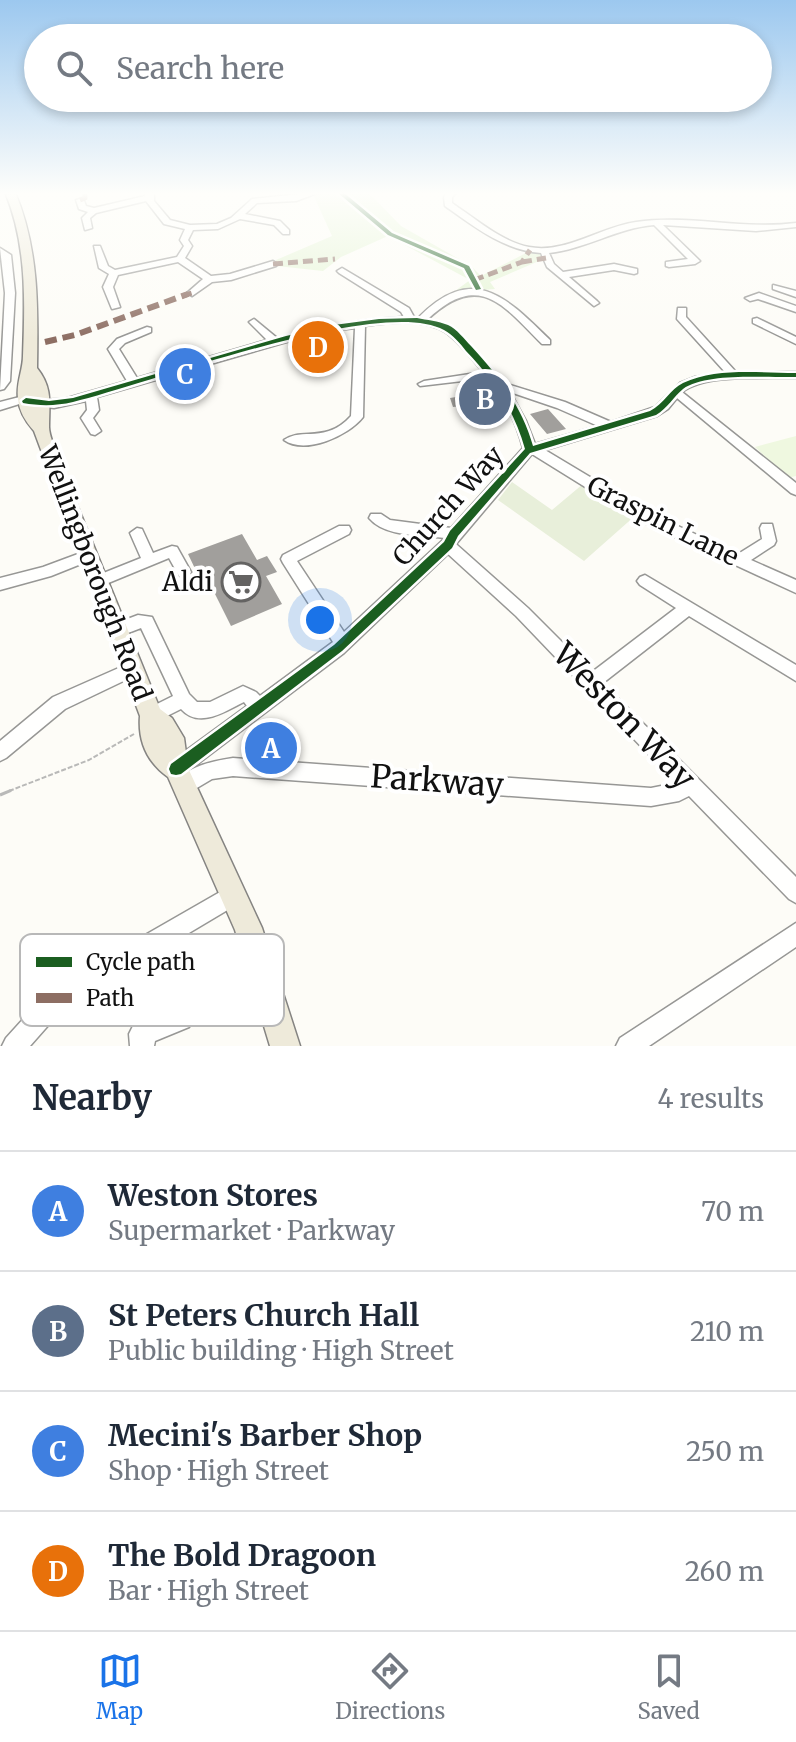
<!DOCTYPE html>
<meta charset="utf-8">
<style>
:root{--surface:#fff;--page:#f2f2f3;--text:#1f2937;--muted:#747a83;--line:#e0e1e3;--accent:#1a73e8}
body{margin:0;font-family:Merriweather,serif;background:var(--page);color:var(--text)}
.you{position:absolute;left:320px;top:620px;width:28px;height:28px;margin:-20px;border:6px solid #fff;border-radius:50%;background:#1a73e8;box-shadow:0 0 0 12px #1a73e833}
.badge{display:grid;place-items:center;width:52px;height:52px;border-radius:50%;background:var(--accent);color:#fff;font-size:26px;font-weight:700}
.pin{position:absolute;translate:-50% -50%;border:4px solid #fff;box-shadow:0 2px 8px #0006}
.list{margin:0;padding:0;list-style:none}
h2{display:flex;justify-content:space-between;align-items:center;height:104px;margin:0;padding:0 32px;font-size:34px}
h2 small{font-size:26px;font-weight:400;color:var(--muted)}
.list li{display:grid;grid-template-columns:52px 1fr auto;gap:24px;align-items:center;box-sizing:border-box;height:120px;padding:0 32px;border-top:2px solid var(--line)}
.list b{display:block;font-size:30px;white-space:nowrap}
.list p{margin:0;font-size:26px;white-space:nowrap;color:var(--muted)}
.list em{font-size:26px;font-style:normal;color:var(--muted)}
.icon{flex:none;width:44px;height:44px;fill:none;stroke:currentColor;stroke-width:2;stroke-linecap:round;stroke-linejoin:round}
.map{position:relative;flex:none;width:796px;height:1046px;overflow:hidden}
.search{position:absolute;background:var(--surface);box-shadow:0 4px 12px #0003;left:24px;right:24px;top:24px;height:88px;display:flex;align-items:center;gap:20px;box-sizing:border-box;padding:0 28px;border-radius:44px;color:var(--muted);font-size:30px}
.sheet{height:584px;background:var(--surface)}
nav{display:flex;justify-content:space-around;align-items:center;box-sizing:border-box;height:112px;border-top:2px solid var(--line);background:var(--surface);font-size:22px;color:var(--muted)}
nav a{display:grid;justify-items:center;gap:4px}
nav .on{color:var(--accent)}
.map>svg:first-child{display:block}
.green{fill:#e5f4d5}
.cemetery{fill:#e8efda}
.pitch{fill:#eff8e0}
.building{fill:#a19f9c}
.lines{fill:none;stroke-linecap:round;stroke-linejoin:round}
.minor-casing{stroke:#979795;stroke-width:3}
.major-casing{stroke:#858482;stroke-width:3}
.path-far1{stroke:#b9b9b8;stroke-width:2;stroke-dasharray:5 2;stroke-linecap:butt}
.path{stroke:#b9b9b8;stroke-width:3;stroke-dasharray:12 6;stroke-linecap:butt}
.minor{fill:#fffffe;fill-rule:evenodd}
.major{fill:#eeeada;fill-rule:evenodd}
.quiet-far1{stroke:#8d6e63;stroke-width:5;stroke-dasharray:10 5;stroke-linecap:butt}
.quiet{stroke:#8d6e63;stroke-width:6;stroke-dasharray:12 6;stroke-linecap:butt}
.cycleway-casing{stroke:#fff;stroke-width:5}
.cycleway{fill:#1b5e20;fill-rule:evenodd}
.labels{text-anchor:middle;stroke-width:8;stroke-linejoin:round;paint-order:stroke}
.street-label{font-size:26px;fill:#111;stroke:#fff}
.poi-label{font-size:26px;fill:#111;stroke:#fff;text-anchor:end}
.near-street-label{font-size:32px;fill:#111;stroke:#fff}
.key{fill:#fff;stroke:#b8b8b8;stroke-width:2}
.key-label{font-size:22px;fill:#111}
</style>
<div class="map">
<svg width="796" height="1046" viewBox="0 0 796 1046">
<rect width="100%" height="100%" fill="#fdfcf7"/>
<path class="green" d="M312 192H368L401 226 471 266 481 276 532 250 544 251 546 258 490 282 495 289 468 291 436 313 424 314 470 280 388 236 341 257 323 271 277 266 276 260 332 236Z"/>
<path class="cemetery" d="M512 482 552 510 583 484 636 515 584 561 498 500Z"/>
<path class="pitch" d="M796 436V476L788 478 755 447Z"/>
<path class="building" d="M487 392 491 402 453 407 450 398Z
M548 409 566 429 547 434 530 414Z
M242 534 257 560 267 556 277 572 266 576 282 604 231 626 205 574 199 577 188 554Z"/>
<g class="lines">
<g class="minor-casing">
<path id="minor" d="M146 192H154V201L170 220 190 225 217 224 231 218 252 199 320 192 296 201 257 203 245 214 280 221 289 230V234H283L274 225 240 219 218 229 193 230 188 240 192 246 185 258 211 276 230 274 273 261 278 264 276 266 231 280 212 282 192 296 187 293 203 279 178 262 118 275 113 287 120 307 112 309 103 287 109 274 99 268 94 246H100L108 266 115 270 177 257 184 246 180 240 185 229 164 224 146 201 96 213 90 218 92 228 85 230 82 218 88 212 79 209 76 200 83 198 86 206 94 208 145 196Z
M448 192H457L452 197V203L459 208C480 222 503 242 529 247 566 254 600 227 636 222 689 214 742 230 796 223V227L756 231 663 225 700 261 695 264 669 267 666 266V262L688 259 654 225C617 228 586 249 549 253L554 264 563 272 614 264 637 269V273L634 274 614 270 569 277 597 301 599 303 594 306 547 267 541 253C505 251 473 226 445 206L444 197Z
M0 248 11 255 15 293 10 381 4 389 0 390 5 293Z
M342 268 409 308 414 317 418 318C473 262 506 297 550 340V344H542C503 305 479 270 427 320L448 325 455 330 504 383 565 402 611 422 655 407 680 383 695 377 725 372 677 319 678 308H686V317L736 372H796V378C765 379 707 373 682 392L796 483V495L791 493 677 398 668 409 657 416 545 450 650 513 738 554 762 539 760 528 762 524H772L776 541 774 545 751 560 796 580V593L640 521 532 454 456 544 528 608 592 672 676 608 640 585 637 581 640 577 645 575 796 665V681L689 616 603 683 796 877V903L789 899 689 796 679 801 651 806 233 776 212 779 185 795 178 793 175 786C184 766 214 761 233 758L651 788 676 783 516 616 448 554 344 653 183 775 176 778 169 775 167 769 169 763 247 706 244 702C224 712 199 729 181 709L151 724 145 722 142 716 145 710 173 696 141 628 115 638 109 636 107 631 109 626 138 615 152 617 189 694 197 702H210L243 686 256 692 260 696 333 642 283 563 281 559 283 555 339 526H349L351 530 349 534 297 561 344 632 445 538C421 535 385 537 369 518L371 514H381L390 520 451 528 523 448C516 422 505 399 488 378L420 386 418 384 424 381 483 372C472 359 461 344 448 334 427 318 389 322 365 326L363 417C348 436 305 455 284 440 302 427 326 444 351 416L355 328 331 331 343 353 319 364 305 361 290 341 97 397 99 410 93 418 101 431 95 435 91 434 81 418 87 410 86 401 54 408 30 405 29 401 0 410V402L35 393 41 396 35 400 64 399 127 381 108 349 117 339 147 327 151 328V332L125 343 119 349 137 378 267 340 249 322 254 319 277 338C318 327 361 319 404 317L401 312 339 273 337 271ZM322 334 332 352 318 358 313 356 299 339ZM510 392 557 408 598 426 535 444 526 421Z
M773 285 796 291V297L773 289Z
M759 293 796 306V312L758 299 750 301 745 298Z
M757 318 796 337V344L753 323V319Z
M137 528 142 529 153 553 172 546 177 547 191 572 189 576H179L169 558 101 586H91L88 582 91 578 141 558 130 533Z
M86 551 91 552 93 556 91 560 51 576 0 590V578L43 567Z
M130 663 136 665 138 670 136 675 65 709 6 758 0 761V741L53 697Z
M234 884 241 888 245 895 241 902 152 955 160 996 157 1016 181 1007 189 1011 193 1019 189 1027 155 1041 154 1046H130L129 1034 133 1026 136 996 132 967 60 1012 30 1046H2L6 1038 44 996 65 981Z
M796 923V947L649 1046H616L620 1038Z"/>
</g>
<g class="major-casing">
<path id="major" d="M5 192H15C39 249 38 308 37 368 53 388 49 404 49 427 49 435 54 445 56 453L160 709 172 718 184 738 188 768 262 928 300 1046H270L235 930 168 777C147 762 138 741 140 716L34 431C25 421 19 411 18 398 16 383 23 370 23 356 25 300 27 245 5 192Z"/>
</g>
<path class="path-far1" d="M9 791 89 760 134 734"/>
<path class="path" d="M0 795 14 789"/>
<use href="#minor" class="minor"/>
<use href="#major" class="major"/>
<path class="quiet-far1" d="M80 200 85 198V192
M522 262 546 258
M273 264 335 259
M474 280 522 262 530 250
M182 296 192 293"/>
<path class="quiet" d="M45 342 75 335 188 294"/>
<g class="cycleway-casing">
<path id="cycleway" d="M337 192H343L392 233 469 266 481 289 476 290 464 268 388 235Z
M417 318C427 320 438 321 448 325 457 329 464 339 471 346 499 376 522 407 533 446L650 411C664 404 670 389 683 383 717 367 760 373 796 373V377C767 378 706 372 683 389 673 397 668 408 656 415L530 453 458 536 452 548 342 651 181 774 176 775 171 774 169 769 171 764 334 645 444 542 450 531 525 449C514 410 494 380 466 351 460 343 453 335 444 330 381 295 149 384 73 402 56 406 40 406 23 403L22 401 26 398 49 401 73 398 286 336 334 325 379 319Z"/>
</g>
<use href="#cycleway" class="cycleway"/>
</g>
<linearGradient id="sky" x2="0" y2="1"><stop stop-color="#9cc8ef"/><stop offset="0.57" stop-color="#fefefb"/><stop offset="1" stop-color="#fefefb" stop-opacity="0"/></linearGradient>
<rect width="796" height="339" fill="url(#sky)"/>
<defs>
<g id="supermarket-ring" transform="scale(2)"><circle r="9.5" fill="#fff" stroke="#646362" stroke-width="1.5"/><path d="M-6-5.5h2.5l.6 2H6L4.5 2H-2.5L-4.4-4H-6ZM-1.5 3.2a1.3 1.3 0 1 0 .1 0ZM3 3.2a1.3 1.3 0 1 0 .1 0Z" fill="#646362"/></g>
</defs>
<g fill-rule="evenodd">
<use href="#supermarket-ring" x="241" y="582"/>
</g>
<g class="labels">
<g class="street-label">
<text transform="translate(448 506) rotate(-48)" y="9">Church Way</text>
<text transform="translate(663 521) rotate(27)" y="9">Graspin Lane</text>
<text transform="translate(95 573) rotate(69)" y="9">Wellingborough Road</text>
</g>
<g class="poi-label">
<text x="213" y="591">Aldi</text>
</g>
<g class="near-street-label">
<text transform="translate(624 716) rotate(46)" y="11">Weston Way</text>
<text transform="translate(437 781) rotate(4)" y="11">Parkway</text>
</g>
</g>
<rect x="20" y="934" width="264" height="92" rx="12" class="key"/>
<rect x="36" y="957" width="36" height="10" fill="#1b5e20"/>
<rect x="36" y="993" width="36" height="10" fill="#8d6e63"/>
<g class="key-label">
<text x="86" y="970">Cycle path</text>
<text x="86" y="1006">Path</text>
</g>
</svg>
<div class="you"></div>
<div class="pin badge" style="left:271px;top:748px;background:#3f7fe0">A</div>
<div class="pin badge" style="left:485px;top:399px;background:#5c6f8a">B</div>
<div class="pin badge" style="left:185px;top:374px;background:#3f7fe0">C</div>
<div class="pin badge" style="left:318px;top:347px;background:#e8710a">D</div>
<div class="search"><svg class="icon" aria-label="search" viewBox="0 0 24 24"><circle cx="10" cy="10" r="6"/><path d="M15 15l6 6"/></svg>Search here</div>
</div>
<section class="sheet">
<h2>Nearby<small>4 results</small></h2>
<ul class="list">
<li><span class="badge" style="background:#3f7fe0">A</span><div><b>Weston Stores</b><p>Supermarket · Parkway</p></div><em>70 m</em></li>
<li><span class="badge" style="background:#5c6f8a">B</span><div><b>St Peters Church Hall</b><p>Public building · High Street</p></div><em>210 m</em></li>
<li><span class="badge" style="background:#3f7fe0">C</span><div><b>Mecini's Barber Shop</b><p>Shop · High Street</p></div><em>250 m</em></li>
<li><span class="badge" style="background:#e8710a">D</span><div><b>The Bold Dragoon</b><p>Bar · High Street</p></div><em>260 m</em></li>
</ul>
</section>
<nav>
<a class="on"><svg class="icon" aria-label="map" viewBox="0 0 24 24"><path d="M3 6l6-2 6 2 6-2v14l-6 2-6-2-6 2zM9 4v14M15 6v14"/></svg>Map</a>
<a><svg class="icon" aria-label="directions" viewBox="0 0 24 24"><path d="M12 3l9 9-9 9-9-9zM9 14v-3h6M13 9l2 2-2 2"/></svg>Directions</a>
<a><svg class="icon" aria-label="saved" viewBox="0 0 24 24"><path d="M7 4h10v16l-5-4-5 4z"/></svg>Saved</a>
</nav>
